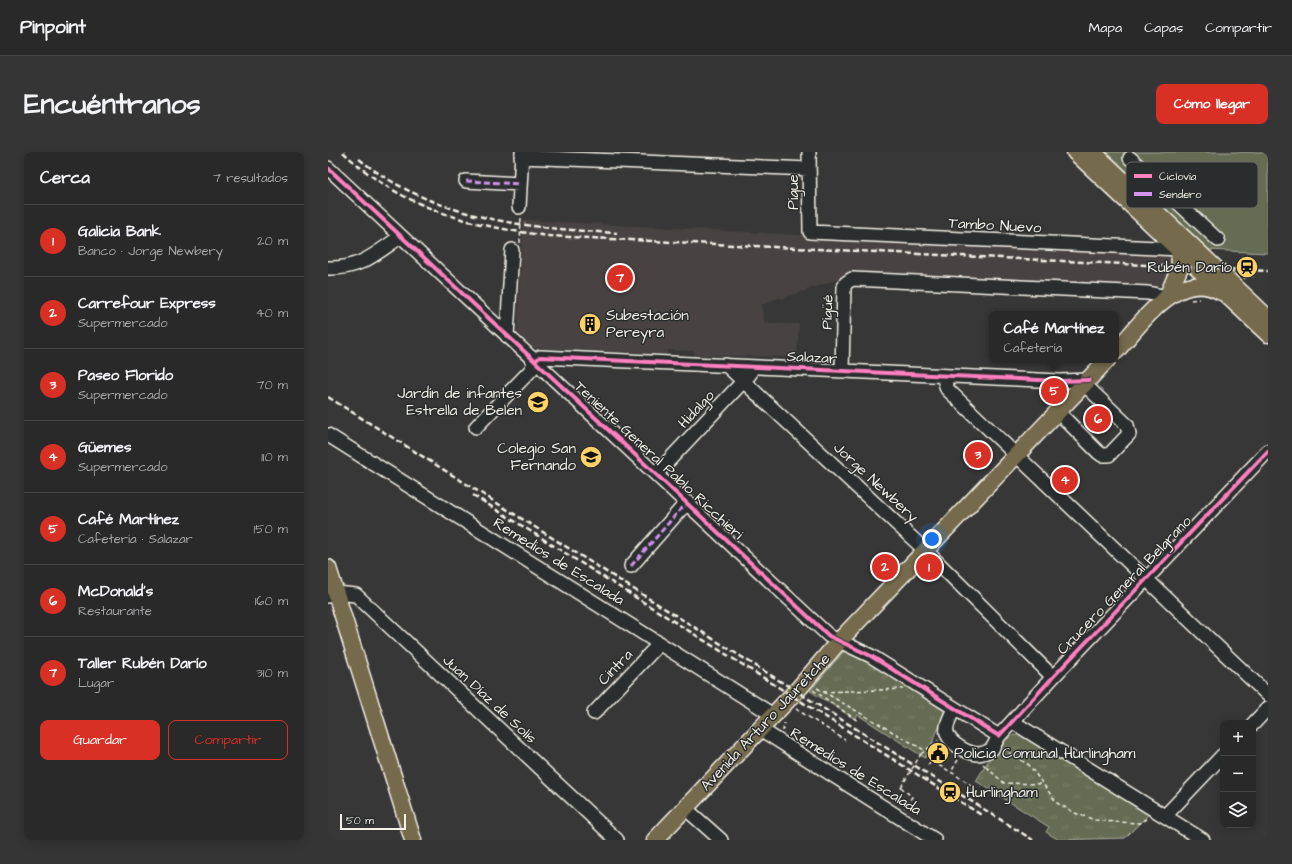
<!DOCTYPE html>
<html lang="es">
<meta charset="utf-8">
<style>
:root{--surface:#2a2929;--page:#363535;--text:#f1f3f6;--muted:#a5a6a8;--line:#464546;--accent:#d93025}
body{margin:0;font-family:"Architects Daughter",sans-serif;background:var(--page);color:var(--text)}
.controls{position:absolute;right:12px;bottom:12px;display:grid;overflow:hidden;border-radius:8px;box-shadow:0 2px 10px #0003}
.controls button{width:36px;height:36px;display:grid;place-items:center;padding:0;border:0;border-bottom:1px solid var(--line);background:var(--surface);color:var(--text);font:20px sans-serif}
.scale{position:absolute;left:12px;bottom:10px;width:66px;box-sizing:border-box;padding-left:4px;border:2px solid #f4f1e8;border-top:0;font-size:11px;line-height:14px;white-space:nowrap;color:#f4f1e8;-webkit-text-stroke:3px #2a2d2e;paint-order:stroke}
.you{position:absolute;left:604px;top:387px;width:14px;height:14px;margin:-10px;border:3px solid #fff;border-radius:50%;background:#1a73e8;box-shadow:0 0 0 6px #1a73e833}
.badge{display:grid;place-items:center;width:26px;height:26px;border-radius:50%;background:var(--accent);color:#fff;font-size:13px;font-weight:700}
.pin{position:absolute;translate:-50% -50%;border:2px solid #fff;box-shadow:0 1px 4px #0006}
.popup{position:absolute;left:661px;top:159px;width:130px;height:52px;box-sizing:border-box;display:grid;place-content:center;border-radius:8px;background:var(--surface);filter:drop-shadow(0 1px 3px #0005);font-size:13px;white-space:nowrap;color:var(--muted)}
.popup b{font-size:15px;color:var(--text)}
.popup::after{content:'';position:absolute;left:50%;top:100%;margin-left:-8px;border:8px solid transparent;border-top-color:var(--surface)}
.list{margin:0;padding:0;list-style:none}
h2{display:flex;justify-content:space-between;align-items:center;height:52px;margin:0;padding:0 16px;font-size:17px}
h2 small{font-size:13px;font-weight:400;color:var(--muted)}
.list li{display:grid;grid-template-columns:26px 1fr auto;gap:12px;align-items:center;box-sizing:border-box;height:72px;padding:0 16px;border-top:1px solid var(--line)}
.list b{display:block;font-size:15px;white-space:nowrap}
.list p{margin:0;font-size:13px;white-space:nowrap;color:var(--muted)}
.list em{font-size:13px;font-style:normal;color:var(--muted)}
.actions{display:flex;gap:8px;padding:12px 16px}
.actions a{flex:1;padding:9px 0;border:1px solid var(--accent);border-radius:8px;text-align:center;font-size:14px;color:var(--accent)}
.actions .main{background:var(--accent);color:#fff}
.icon{flex:none;width:22px;height:22px;fill:none;stroke:currentColor;stroke-width:2;stroke-linecap:round;stroke-linejoin:round}
.map{position:relative;flex:none;width:940px;height:688px;overflow:hidden;border-radius:8px}
header{display:flex;align-items:center;gap:24px;box-sizing:border-box;height:56px;padding:0 20px;background:var(--surface);border-bottom:1px solid var(--line)}
header strong{font-size:19px}
nav{display:flex;gap:22px;margin-inline-start:auto;font-size:14px}
.intro{display:flex;align-items:center;justify-content:space-between;box-sizing:border-box;height:96px;padding:0 24px}
h1{margin:0;font-size:28px}
.button{padding:10px 18px;border-radius:8px;background:var(--accent);color:#fff;font-size:14px;font-weight:700}
main{display:flex;gap:24px;padding:0 24px}
aside{flex:1;background:var(--surface);border-radius:8px;box-shadow:0 2px 10px #0003}
.map>svg:first-child{display:block}
.built{fill:#494342}
.park{fill:url(#park-tufts);stroke:#acae9d}
.garden{fill:#656c52;stroke:#acae9d}
.lines{fill:none;stroke-linecap:round;stroke-linejoin:round}
.minor-casing{stroke:#f4f1e8;stroke-width:16}
.major-casing{stroke:#f4f1e8;stroke-width:19}
.path{stroke:#f4f1e8;stroke-width:1.5;stroke-dasharray:4 3;stroke-linecap:butt}
.minor{stroke:#2a2d2e;stroke-width:13}
.major{stroke:#746b4b;stroke-width:16}
.rail{stroke:#f4f1e8;stroke-width:2.5;stroke-dasharray:6 3;stroke-linecap:butt}
.path-bridge{stroke:#f4f1e8;stroke-width:1.5;stroke-dasharray:4 3;stroke-linecap:butt}
.quiet{stroke:#d193ec;stroke-width:3;stroke-dasharray:6 3;stroke-linecap:butt}
.cycleway-casing{stroke:#2a2d2e;stroke-width:6}
.cycleway{stroke:#ff80c0;stroke-width:4}
.labels{text-anchor:middle;stroke-width:3;stroke-linejoin:round;paint-order:stroke}
.street-label{font-size:15px;fill:#f4f1e8;stroke:#2a2d2e}
.poi-label{font-size:15px;fill:#f4f1e8;stroke:#2a2d2e;text-anchor:end}
.key{fill:#2a2d2e;stroke:#676866;stroke-width:1}
.key-label{font-size:11px;fill:#f4f1e8}
</style>
<header>
<strong>Pinpoint</strong>
<nav><a>Mapa</a><a>Capas</a><a>Compartir</a></nav>
</header>
<div class="intro"><h1>Encuéntranos</h1><a class="button">Cómo llegar</a></div>
<main>
<aside>
<h2>Cerca<small>7 resultados</small></h2>
<ul class="list">
<li><span class="badge">1</span><div><b>Galicia Bank</b><p>Banco · Jorge Newbery</p></div><em>20 m</em></li>
<li><span class="badge">2</span><div><b>Carrefour Express</b><p>Supermercado</p></div><em>40 m</em></li>
<li><span class="badge">3</span><div><b>Paseo Florido</b><p>Supermercado</p></div><em>70 m</em></li>
<li><span class="badge">4</span><div><b>Güemes</b><p>Supermercado</p></div><em>110 m</em></li>
<li><span class="badge">5</span><div><b>Café Martínez</b><p>Cafetería · Salazar</p></div><em>150 m</em></li>
<li><span class="badge">6</span><div><b>McDonald's</b><p>Restaurante</p></div><em>160 m</em></li>
<li><span class="badge">7</span><div><b>Taller Rubén Darío</b><p>Lugar</p></div><em>310 m</em></li>
</ul>
<div class="actions"><a class="main">Guardar</a><a>Compartir</a></div>
</aside>
<div class="map">
<svg width="940" height="688" viewBox="0 0 940 688">
<defs>
<pattern id="park-tufts" width="24" height="20" patternUnits="userSpaceOnUse"><rect width="24" height="20" fill="#656c52"/><path d="M3 7l-1-3M5 7V3M7 7l1-3M15 17l-1-3M17 17v-4M19 17l1-3" fill="none" stroke="#7c816b"/></pattern>
</defs>
<rect width="100%" height="100%" fill="#383737"/>
<filter id="ink" filterUnits="userSpaceOnUse"><feTurbulence type="fractalNoise" baseFrequency=".025" numOctaves="2"/><feDisplacementMap in="SourceGraphic" scale="8" xChannelSelector="R" yChannelSelector="G"/><feConvolveMatrix kernelMatrix="1 2 1 2 8 2 1 2 1" color-interpolation-filters="sRGB"/></filter>
<g filter="url(#ink)">
<path class="built" d="M195 68 657 93 843 101V121L829 136 526 122 515 123 513 126 453 147 452 145 433 153 437 171 471 172 469 205 366 203V199L340 198 339 202 205 196 189 181Z"/>
<path class="park" d="M522 498 618 560 597 606 530 563 527 567 482 539 515 500Z
M686 583 698 584 822 661 797 686 731 688 718 680 721 675 648 629 671 591Z"/>
<path class="garden" d="M779 0H940V101L880 98Z"/>
<g class="lines">
<g class="minor-casing">
<path id="minor" d="M481 0 482 80 851 97
M193 5 481 17
M802 6 890 88
M0 16 501 484 543 504 671 584
M138 29 192 32
M191 55 194 0
M0 116C32 117 47 102 72 85
M179 184 184 98
M207 209 212 205 732 229 761 228
M398 213 598 399 725 525
M514 218 516 135 518 131 524 127 820 141 839 145
M615 224 619 237 940 543
M730 260 770 300 774 303H781L801 282 799 273 756 232
M148 275 203 218 207 209
M0 283 445 563
M329 321 422 222
M303 414 352 358 361 351
M0 444 8 441 28 443 289 688
M626 557C623 563 617 574 619 581 622 592 639 601 649 602 655 602 659 600 664 597L671 584 725 525 940 299
M266 561 332 491
M685 570 875 688
M925 572 940 556
M432 577 607 688
M357 656 393 688
M837 664 895 603"/>
</g>
<g class="major-casing">
<path id="major" d="M747 0 940 182
M765 0 940 166
M839 145 852 115 851 97
M788 199C813 172 851 114 893 140
M0 416 85 688
M327 688 472 535 512 488 779 208"/>
</g>
<path class="path" d="M192 91 193 65
M916 127 919 124H927
M863 148 871 147
M489 536 596 598
M485 538 530 569
M495 540 575 537
M468 557 517 588
M455 579 456 571
M675 597 701 613 729 651 747 661 767 668 786 670 811 671 820 666
M593 602 610 588
M630 608 623 620 646 635 643 639
M655 612 658 615 660 612
M600 613 603 609 623 620
M658 615 676 631 714 632
M573 635 584 645 576 656"/>
<use href="#minor" class="minor"/>
<use href="#major" class="major"/>
<path class="rail" d="M15 0C73 56 142 74 221 84L940 119
M31 7C107 67 195 76 289 81
M0 245 705 688
M145 343 655 664"/>
<path class="path-bridge" d="M573 635 593 602"/>
<path class="quiet" d="M138 29 192 32
M303 414 352 358 361 351"/>
<g class="cycleway-casing">
<path id="cycleway" d="M0 16 501 484 543 504 671 584 725 525 940 299
M207 209 212 205 732 229 761 228"/>
</g>
<use href="#cycleway" class="cycleway"/>
</g>
</g>
<defs>
<g id="station-disc" transform="scale(1.15)"><circle r="9.5" fill="#ffd166" stroke="#2a2d2e"/><path d="M-3-6H3Q5-6 5-4V2Q5 4 3 4L4.5 6H3L1.5 4h-3L-3 6H-4.5L-3 4Q-5 4-5 2V-4Q-5-6-3-6ZM-3.5-4v3h7v-3ZM-3.5 1v1.5H-2V1ZM2 1v1.5H3.5V1Z" fill="#111"/></g>
<g id="building-disc" transform="scale(1.15)"><circle r="9.5" fill="#ffd166" stroke="#2a2d2e"/><path d="M-4-6H4V6H1V3H-1V6H-4ZM-2.5-4.3h1.7v1.8h-1.7ZM.8-4.3h1.7v1.8H.8ZM-2.5-1h1.7V.8h-1.7ZM.8-1h1.7V.8H.8Z" fill="#111"/></g>
<g id="school-disc" transform="scale(1.15)"><circle r="9.5" fill="#ffd166" stroke="#2a2d2e"/><path d="M0-5L7-2L0 1L-7-2ZM-4 1L0 2.5L4 1V4Q0 6-4 4Z" fill="#111"/></g>
<g id="civic-disc" transform="scale(1.15)"><circle r="9.5" fill="#ffd166" stroke="#2a2d2e"/><path d="M-.6-6.5H3V-4.5H.6V-3L4-1V1h2V6H-6V1h2V-1L-.6-3ZM-1.2 2.5V6h2.4V2.5Z" fill="#111"/></g>
</defs>
<g fill-rule="evenodd">
<use href="#station-disc" x="919" y="115"/>
<use href="#building-disc" x="262" y="172"/>
<use href="#school-disc" x="210" y="250"/>
<use href="#school-disc" x="263" y="305"/>
<use href="#civic-disc" x="610" y="601"/>
<use href="#station-disc" x="622" y="640"/>
</g>
<g class="labels">
<g class="street-label">
<text transform="translate(465 40) rotate(-90)" y="5">Pigue</text>
<text transform="translate(667 73) rotate(3)" y="5">Tambo Nuevo</text>
<text transform="translate(499 160) rotate(-88)" y="5">Pigüé</text>
<text transform="translate(484 205) rotate(3)" y="5">Salazar</text>
<text transform="translate(368 257) rotate(-47)" y="5">Hidalgo</text>
<text transform="translate(331 308) rotate(43)" y="5">Teniente General Pablo Ricchieri</text>
<text transform="translate(548 330) rotate(43)" y="5">Jorge Newbery</text>
<text transform="translate(231 409) rotate(32)" y="5">Remedios de Escalada</text>
<text transform="translate(796 433) rotate(-46)" y="5">Crucero General Belgrano</text>
<text transform="translate(287 515) rotate(-46)" y="5">Cintra</text>
<text transform="translate(162 547) rotate(43)" y="5">Juan Díaz de Solís</text>
<text transform="translate(437 570) rotate(-47)" y="5">Avenida Arturo Jauretche</text>
<text transform="translate(528 619) rotate(32)" y="5">Remedios de Escalada</text>
</g>
<g class="poi-label">
<text x="904" y="120">Rubén Darío</text>
<text x="278" y="168" text-anchor="start">Subestación<tspan x="278" dy="17">Pereyra</tspan></text>
<text x="194" y="246">Jardín de infantes<tspan x="194" dy="17">Estrella de Belen</tspan></text>
<text x="248" y="301">Colegio San<tspan x="248" dy="17">Fernando</tspan></text>
<text x="626" y="606" text-anchor="start">Policia Comunal Hurlingham</text>
<text x="638" y="645" text-anchor="start">Hurlingham</text>
</g>
</g>
<rect x="798" y="10" width="132" height="46" rx="6" class="key"/>
<rect x="806" y="22" width="18" height="4" fill="#ff80c0"/>
<rect x="806" y="40" width="18" height="4" fill="#d193ec"/>
<g class="key-label">
<text x="831" y="28">Ciclovía</text>
<text x="831" y="46">Sendero</text>
</g>
</svg>
<div class="controls">
<button>+</button>
<button>−</button>
<button><svg class="icon" aria-label="layers" viewBox="0 0 24 24"><path d="M12 4l9 5-9 5-9-5zM3 14l9 5 9-5"/></svg></button>
</div>
<div class="scale">50 m</div>
<div class="you"></div>
<div class="pin badge" style="left:601px;top:415px">1</div>
<div class="pin badge" style="left:557px;top:415px">2</div>
<div class="pin badge" style="left:650px;top:303px">3</div>
<div class="pin badge" style="left:737px;top:328px">4</div>
<div class="pin badge" style="left:726px;top:239px">5</div>
<div class="popup"><b>Café Martínez</b>Cafetería</div>
<div class="pin badge" style="left:770px;top:267px">6</div>
<div class="pin badge" style="left:292px;top:126px">7</div>
</div>
</main>
